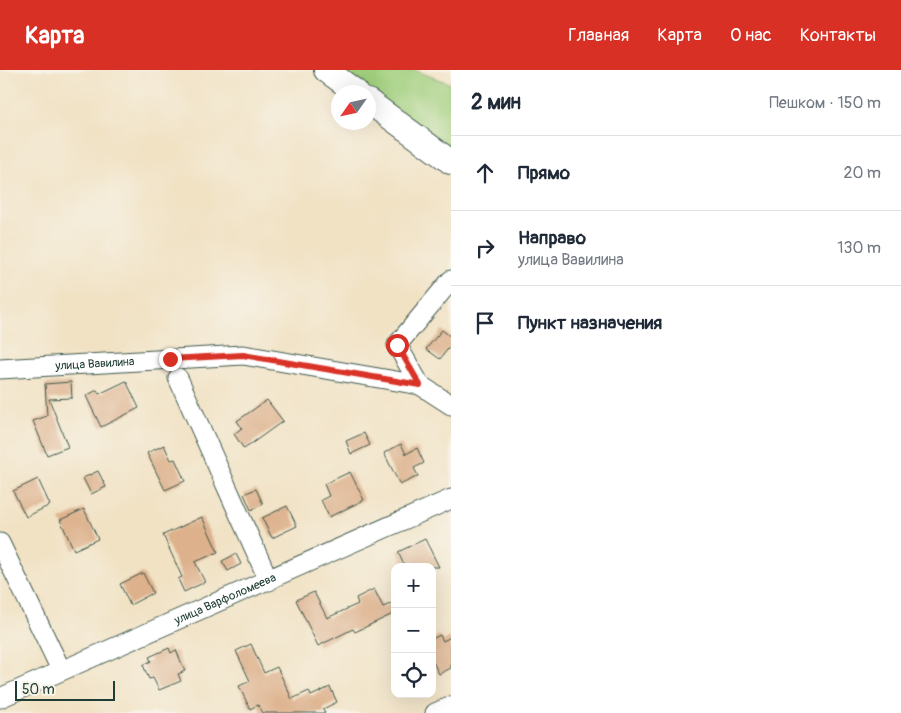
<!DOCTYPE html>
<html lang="ru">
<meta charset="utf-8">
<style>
:root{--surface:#fff;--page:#f6f6f7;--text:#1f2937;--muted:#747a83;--line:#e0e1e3;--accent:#d93025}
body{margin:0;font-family:Pangolin,sans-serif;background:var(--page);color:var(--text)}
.controls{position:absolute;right:15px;bottom:15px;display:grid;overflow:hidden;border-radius:10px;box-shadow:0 5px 20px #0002}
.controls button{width:45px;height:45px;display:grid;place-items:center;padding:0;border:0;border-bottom:1px solid var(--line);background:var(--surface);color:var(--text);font:25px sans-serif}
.compass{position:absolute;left:331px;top:15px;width:45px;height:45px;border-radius:50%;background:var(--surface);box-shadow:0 5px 20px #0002;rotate:236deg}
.scale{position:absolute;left:15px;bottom:12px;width:100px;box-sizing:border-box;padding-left:5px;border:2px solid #1f3d34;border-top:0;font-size:14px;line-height:18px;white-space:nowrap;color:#1f3d34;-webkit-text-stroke:4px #f7f3e8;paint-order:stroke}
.stop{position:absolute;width:15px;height:15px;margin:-11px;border:4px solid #d93025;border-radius:50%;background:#fff}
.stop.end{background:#d93025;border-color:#fff;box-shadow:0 1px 5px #0008}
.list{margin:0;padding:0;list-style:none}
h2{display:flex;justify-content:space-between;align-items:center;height:65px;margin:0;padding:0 20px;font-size:21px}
h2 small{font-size:16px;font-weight:400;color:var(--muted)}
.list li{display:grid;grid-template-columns:32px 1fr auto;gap:15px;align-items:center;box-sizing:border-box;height:75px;padding:0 20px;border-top:1px solid var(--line)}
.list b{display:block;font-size:19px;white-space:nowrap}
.list p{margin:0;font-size:16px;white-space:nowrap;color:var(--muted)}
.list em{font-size:16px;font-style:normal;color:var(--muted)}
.icon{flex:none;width:28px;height:28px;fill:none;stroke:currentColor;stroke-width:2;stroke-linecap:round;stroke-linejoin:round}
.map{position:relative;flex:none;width:451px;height:643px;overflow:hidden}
header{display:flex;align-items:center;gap:30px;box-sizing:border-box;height:70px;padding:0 25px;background:var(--accent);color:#fff}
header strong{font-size:24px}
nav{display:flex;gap:28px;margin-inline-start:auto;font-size:18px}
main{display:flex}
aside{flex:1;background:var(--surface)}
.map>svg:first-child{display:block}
.green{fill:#a0cf7d;stroke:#608658}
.building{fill:#ddb18c}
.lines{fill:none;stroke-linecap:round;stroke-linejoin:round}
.minor-casing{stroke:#3e564a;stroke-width:21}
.major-casing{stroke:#3e564a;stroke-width:26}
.minor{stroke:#fff;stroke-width:19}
.major{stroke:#fff;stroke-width:24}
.route{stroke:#d93025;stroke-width:6}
.labels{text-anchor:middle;stroke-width:4;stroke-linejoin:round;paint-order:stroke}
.street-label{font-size:12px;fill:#1f3d34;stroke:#f7f3e8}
</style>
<header>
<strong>Карта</strong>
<nav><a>Главная</a><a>Карта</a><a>О нас</a><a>Контакты</a></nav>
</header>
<main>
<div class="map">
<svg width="451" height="643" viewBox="0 0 451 643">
<rect width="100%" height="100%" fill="#f7f3e8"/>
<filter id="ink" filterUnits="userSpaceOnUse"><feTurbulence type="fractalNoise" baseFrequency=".02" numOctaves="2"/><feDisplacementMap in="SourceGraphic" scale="10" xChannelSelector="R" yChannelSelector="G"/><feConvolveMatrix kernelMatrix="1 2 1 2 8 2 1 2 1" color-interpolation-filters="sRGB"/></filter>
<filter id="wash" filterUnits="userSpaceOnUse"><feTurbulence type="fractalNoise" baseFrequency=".0096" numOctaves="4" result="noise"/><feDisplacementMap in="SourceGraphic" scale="20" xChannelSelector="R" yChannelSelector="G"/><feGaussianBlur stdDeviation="1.12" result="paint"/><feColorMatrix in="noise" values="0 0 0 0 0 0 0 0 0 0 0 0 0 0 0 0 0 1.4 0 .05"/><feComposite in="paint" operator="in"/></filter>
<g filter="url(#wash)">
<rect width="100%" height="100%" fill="#f1e2c4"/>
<path class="green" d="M341 0H414L451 14V82Z"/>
<g id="blocks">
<path class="building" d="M442 260 451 267V275L440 289 426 279Z
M126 311 139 338 101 357 86 326 97 320 99 324Z
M71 312 72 328 49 329 68 377 47 385 33 351 47 346 45 314Z
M267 330 283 351 244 379 234 364 242 358 237 351Z
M364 363 370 375 351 384 346 371Z
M401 374 406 384 417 378 424 393 414 398 418 406 400 415 384 383Z
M164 375 171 390 175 389 185 411 165 420 147 383Z
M98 401 106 417 91 424 83 408Z
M350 402 364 430 329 447 321 430 329 426 324 414Z
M38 409 50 435 26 447 13 421Z
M256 419 263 434 251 440 244 424Z
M287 436 297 456 272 468 262 448Z
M84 439 98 469 74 480 60 450Z
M202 447 218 482 195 492 205 512 184 522 178 509 182 507 163 465Z
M425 469 439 497H405L398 482Z
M236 484 241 494 228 501 222 491Z
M143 503 153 523 130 535 120 514Z
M374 519 383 537 395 532V543L355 562 353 559 318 576 296 530 314 522 327 548 358 534 356 528Z
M440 565 443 571 451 567V598L439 604 432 590V569Z
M251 574 264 603 277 597 292 629 309 621 311 626 330 617 337 632 323 639 325 643H262L258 635 250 639 239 616 250 611 236 581Z
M169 578 171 583 176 580 185 601 178 604 181 611 159 620 153 608 149 609 143 595 151 591 149 587Z"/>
</g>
</g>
<g filter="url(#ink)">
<use href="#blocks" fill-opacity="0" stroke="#3e564a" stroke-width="1"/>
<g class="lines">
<g class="minor-casing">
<g id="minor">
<path id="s1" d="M0 299 243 285 420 315 451 335"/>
<path d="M178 308 269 511"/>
<path d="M420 315 397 275 451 210"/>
<path d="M0 473 61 600"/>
<path id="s2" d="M0 628 451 429"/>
<path d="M435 643 451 636"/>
</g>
</g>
<g class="major-casing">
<path id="major" d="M326 0 356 22
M368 31 451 92"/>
</g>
<use href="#minor" class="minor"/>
<use href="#major" class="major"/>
</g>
</g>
<g class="lines" filter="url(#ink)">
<path class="route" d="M170 289 243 285 420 315 397 275"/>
</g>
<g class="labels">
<g class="street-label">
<text dy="4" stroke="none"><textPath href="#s1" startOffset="95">улица Вавилина</textPath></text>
<text dy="4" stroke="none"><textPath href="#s2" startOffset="246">улица Варфоломеева</textPath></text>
</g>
</g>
</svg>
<div class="controls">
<button>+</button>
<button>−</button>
<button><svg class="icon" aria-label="locate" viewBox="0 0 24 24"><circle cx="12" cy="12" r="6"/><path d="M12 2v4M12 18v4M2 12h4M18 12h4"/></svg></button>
</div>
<svg class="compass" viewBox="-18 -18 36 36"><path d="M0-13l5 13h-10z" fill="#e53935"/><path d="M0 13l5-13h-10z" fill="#747a83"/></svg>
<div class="scale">50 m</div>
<div class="stop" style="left:397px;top:275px"></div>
<div class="stop end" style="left:170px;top:289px"></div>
</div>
<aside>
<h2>2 мин<small>Пешком · 150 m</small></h2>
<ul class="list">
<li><svg class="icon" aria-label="ahead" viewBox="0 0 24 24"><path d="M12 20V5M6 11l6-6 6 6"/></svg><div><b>Прямо</b></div><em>20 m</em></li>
<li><svg class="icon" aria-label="right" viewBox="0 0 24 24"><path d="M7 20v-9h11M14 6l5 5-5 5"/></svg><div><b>Направо</b><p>улица Вавилина</p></div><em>130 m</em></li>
<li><svg class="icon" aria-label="arrive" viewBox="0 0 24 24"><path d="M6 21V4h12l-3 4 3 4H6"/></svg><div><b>Пункт назначения</b></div></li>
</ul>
</aside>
</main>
